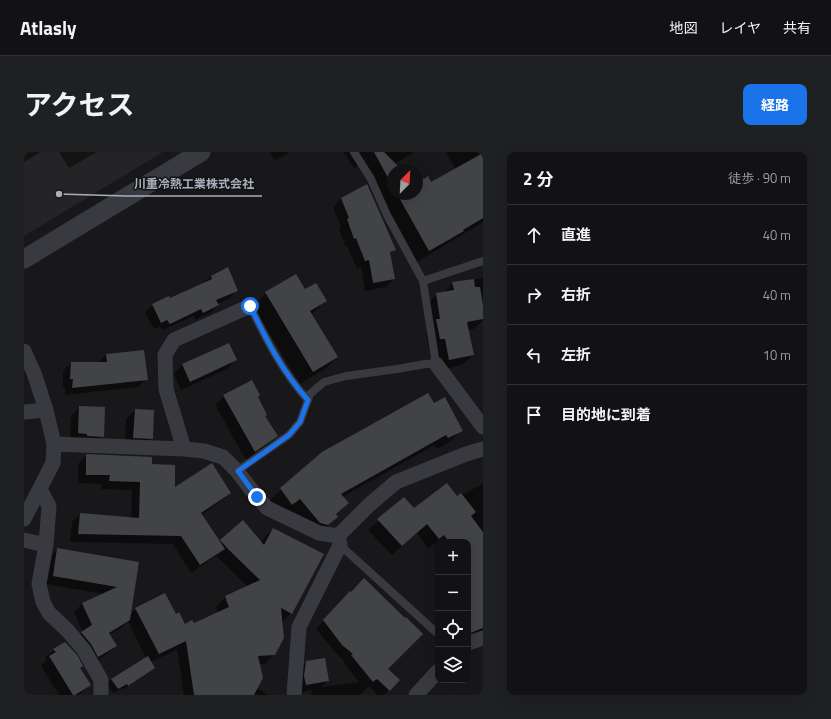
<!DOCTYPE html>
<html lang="ja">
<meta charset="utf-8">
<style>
:root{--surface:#121214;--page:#1f2022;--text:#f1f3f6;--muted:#9c9ea0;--line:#313234;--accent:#1a73e8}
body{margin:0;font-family:"Titillium Web","Noto Sans JP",sans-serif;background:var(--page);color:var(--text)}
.controls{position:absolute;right:12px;bottom:12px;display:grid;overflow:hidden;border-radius:8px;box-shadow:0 4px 16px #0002}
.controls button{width:36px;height:36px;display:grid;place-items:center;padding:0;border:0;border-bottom:1px solid var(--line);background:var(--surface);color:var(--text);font:20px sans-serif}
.compass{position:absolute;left:363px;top:12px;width:36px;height:36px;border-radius:50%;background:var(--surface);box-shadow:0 4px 16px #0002;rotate:24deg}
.stop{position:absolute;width:12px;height:12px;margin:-9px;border:3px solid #1a73e8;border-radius:50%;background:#fff}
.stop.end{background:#1a73e8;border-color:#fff;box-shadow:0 1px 4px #0008}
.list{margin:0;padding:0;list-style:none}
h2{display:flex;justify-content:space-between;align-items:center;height:52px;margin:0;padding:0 16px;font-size:17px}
h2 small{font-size:13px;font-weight:400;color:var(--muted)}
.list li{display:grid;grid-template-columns:26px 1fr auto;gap:12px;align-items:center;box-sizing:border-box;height:60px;padding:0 16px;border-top:1px solid var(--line)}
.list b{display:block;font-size:15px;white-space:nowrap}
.list em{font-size:13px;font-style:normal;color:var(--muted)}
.icon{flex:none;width:22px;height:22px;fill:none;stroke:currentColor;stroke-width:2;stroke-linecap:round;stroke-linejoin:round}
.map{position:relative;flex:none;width:459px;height:543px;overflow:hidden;border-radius:8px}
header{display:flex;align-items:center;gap:24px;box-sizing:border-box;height:56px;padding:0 20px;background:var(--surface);border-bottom:1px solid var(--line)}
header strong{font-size:19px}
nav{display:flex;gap:22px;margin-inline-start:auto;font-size:14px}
.intro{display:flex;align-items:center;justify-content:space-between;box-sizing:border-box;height:96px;padding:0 24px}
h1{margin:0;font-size:28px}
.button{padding:10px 18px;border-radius:8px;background:var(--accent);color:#fff;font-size:14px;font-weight:700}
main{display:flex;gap:24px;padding:0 24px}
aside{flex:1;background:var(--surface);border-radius:8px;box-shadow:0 4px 16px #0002}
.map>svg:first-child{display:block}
.built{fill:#242427}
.shadow{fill:#0007;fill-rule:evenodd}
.building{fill:#424347}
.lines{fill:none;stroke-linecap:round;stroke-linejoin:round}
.service{stroke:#393a40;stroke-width:8}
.minor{stroke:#393a40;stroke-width:15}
.tertiary{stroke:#393a40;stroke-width:19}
.route{stroke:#1a73e8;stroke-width:5}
.leader{fill:none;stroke:#a9afbb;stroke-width:1.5}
.callout-dot{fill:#a9afbb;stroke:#131315;stroke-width:1.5}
.callout-label{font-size:12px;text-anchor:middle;font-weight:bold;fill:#a9afbb;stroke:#131315;stroke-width:3;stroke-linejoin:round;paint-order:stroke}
</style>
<header>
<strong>Atlasly</strong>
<nav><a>地図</a><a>レイヤ</a><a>共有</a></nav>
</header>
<div class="intro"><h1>アクセス</h1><a class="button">経路</a></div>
<main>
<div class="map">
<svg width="459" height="543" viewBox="0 0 459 543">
<rect width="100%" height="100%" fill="#18181a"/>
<path class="built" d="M0 0H139L0 84Z"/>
<path class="shadow" d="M0 0H17L0 10Z
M35 0H73L45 16Z
M246 0H266L251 9Z
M319 0H390L372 11 378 18H369V42H393V32L407 31 432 18 422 0H459V70L393 110 339 12 330 16Z
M317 47 371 97 365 102 370 126 362 135 341 139 337 115 333 117 323 94H321L315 77 317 75 309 55Z
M187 124 213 138 206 146 193 152 194 153 186 161 171 168 170 164 138 178 136 174 130 177 121 160 129 153 145 148 180 131Z
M459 125V152H458L459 168 450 177 444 178 449 203 438 213 415 218 411 196 405 197 402 179 406 175 402 153 413 142 419 141 429 131 458 126Z
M281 139 301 149 288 162 313 205 301 217 276 232 229 154 242 141Z
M204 192 211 208 203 217 157 238 150 222 158 213Z
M82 203 122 227 114 235 41 243V235H39V219L47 211H74Z
M200 244 233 246 240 264 252 284 244 293 222 308 191 253Z
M410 253 437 278 427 289 413 297 411 293 318 345 324 351 312 363 313 365 302 375 285 382 264 357 256 363 246 348 299 301Z
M56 255 79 284 70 293 46 290 47 264Z
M111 258 129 259 128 286 119 295 101 294 102 267Z
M63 303 127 313 150 337 206 341 197 349 177 363 195 390 219 369 237 391 239 387 249 377 267 461 257 471 250 502 241 512H235L233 536 244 543H160L153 498 126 510 130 516 125 520 100 537 99 536 89 541 83 532 88 527 122 506 104 469 97 476 85 483 92 494 83 502 66 512 49 489 59 480 50 460 58 452 80 442 21 432 25 406 33 397 114 410 106 463 112 457 151 463 160 473H169L194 461 192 455 201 445 224 435 192 404 167 421 149 392 46 390 48 370 56 362 107 367 108 338 77 337 78 332 54 331V312ZM201 448H203L207 460Z
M459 332V479L444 487V390H414V398L410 392 404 396 393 381 368 403 344 378 380 346 390 358 433 345Z
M318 449 363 517 374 528 360 543H354L345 534 335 543H286L290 538 273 541V519L282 510 304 529 297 535 335 530 320 511 321 510 311 500 292 477Z
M30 498 55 516 65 533 55 543H35L17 514 23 508 21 506Z"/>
<path class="building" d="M350 0H360L378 18H369V35Z
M459 1V66L439 78 440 79 405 99 373 42H393V24L400 27 404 24 407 30Z
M343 32 372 98 366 100 371 127 349 131 345 108 341 109 332 86 330 87 323 67 325 66 317 46Z
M204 115 214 139 192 148 195 153 179 161 177 157 146 172 143 168 137 171 128 152 145 144 146 146 188 127 187 124Z
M272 122 281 137 292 131 303 149 286 159 314 205 289 220 241 140Z
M450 127 451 135H456L459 153V167L443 170 450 203 425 208 421 187H416L412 167H416L412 141 430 138 428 130Z
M205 191 213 208 166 230 158 212Z
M120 198 124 228 48 236 49 227H46L47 210H83L82 202Z
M228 228 236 243 234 245 243 263 241 264 254 284 231 300 199 243Z
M404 241 410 251 421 245 439 279 424 286 422 283 317 342 325 351 312 362 314 365 304 373 296 371 276 347 268 353 256 336 298 300Z
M55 254 81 255 80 285 63 284V282L54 281Z
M111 257 130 258 129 287 109 286Z
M62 302 128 305V312L151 313V335L188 311 207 341 177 361 201 397 176 413 157 384 54 382 56 361 115 366 116 330 85 329 86 323H62Z
M423 331 433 344 437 341 452 360 447 364 459 380V476L444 482V390H425L420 383 415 387 403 372 378 394 353 367 380 345 390 356Z
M219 368 240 393 249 376 300 402 268 462 257 456 260 486 251 503 234 504 239 526 230 543H170L162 489 135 502 111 456 141 441 152 462 155 460 161 472 168 468 170 471 205 455 201 444 236 428 204 397 196 388Z
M33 396 115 410 106 468 85 481 93 494 74 505 67 492 57 480 68 473 58 451 93 435 29 424Z
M340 426 381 466 382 465 399 482 364 517 376 528 366 539 353 527 349 530 327 503 329 502 318 493 299 468 326 439 327 440Z
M41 490 53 503 59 514 56 516 67 533 51 543H49L25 504 32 500 29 497Z
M124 504 131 516 104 534 103 532 94 537 87 527Z
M301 506 305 529 282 533 280 524 282 509Z"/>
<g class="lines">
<path class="service" d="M399 129 459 109
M226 154C242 187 259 221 284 248
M213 319 265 283 276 270 286 242 300 230 322 224 373 217 401 212H412L399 129 363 63 347 27 330 0
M316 393 414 482"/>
<path class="minor" d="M0 199 10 221 22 258 30 292 29 311 0 367
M412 212 459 275
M0 260 22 258
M30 292 160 297 180 299 199 305 213 319 233 345 243 356 295 381 314 384
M160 297 142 237 141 203 150 188 226 154
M16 337 25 354 22 393
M314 384 345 353 372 330 442 302 459 297
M0 388 22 393 15 432 19 450 25 461 44 479 60 498 77 528V543
M444 491 459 486
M270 543 275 475 316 393 314 384
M392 543 414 519"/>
<path class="tertiary" d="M0 107 177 0"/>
</g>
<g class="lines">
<path class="route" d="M226 154C242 187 259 221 284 248L276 270 265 283 214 319 233 345"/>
</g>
<path class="leader" d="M35 42L102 44H238"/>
<circle class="callout-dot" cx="35" cy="42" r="4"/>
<g class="callout-label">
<text x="170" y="36">川重冷熱工業株式会社</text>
</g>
</svg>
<div class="controls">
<button>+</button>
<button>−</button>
<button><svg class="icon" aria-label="locate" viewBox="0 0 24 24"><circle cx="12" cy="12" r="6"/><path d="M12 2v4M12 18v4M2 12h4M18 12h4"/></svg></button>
<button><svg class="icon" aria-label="layers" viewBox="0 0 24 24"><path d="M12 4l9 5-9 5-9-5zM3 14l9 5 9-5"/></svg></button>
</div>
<svg class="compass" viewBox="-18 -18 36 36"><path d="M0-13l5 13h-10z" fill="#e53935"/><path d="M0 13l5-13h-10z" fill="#9c9ea0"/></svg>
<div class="stop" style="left:226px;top:154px"></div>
<div class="stop end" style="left:233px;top:345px"></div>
</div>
<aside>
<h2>2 分<small>徒歩 · 90 m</small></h2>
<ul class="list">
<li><svg class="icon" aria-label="ahead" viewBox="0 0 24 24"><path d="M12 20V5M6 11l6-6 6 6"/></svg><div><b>直進</b></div><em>40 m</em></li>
<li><svg class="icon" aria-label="right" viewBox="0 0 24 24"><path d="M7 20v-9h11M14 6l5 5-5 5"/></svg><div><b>右折</b></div><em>40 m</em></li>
<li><svg class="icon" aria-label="left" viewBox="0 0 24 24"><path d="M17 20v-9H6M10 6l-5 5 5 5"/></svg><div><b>左折</b></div><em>10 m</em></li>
<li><svg class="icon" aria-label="arrive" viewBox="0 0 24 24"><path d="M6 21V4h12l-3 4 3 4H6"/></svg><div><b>目的地に到着</b></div></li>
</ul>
</aside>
</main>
